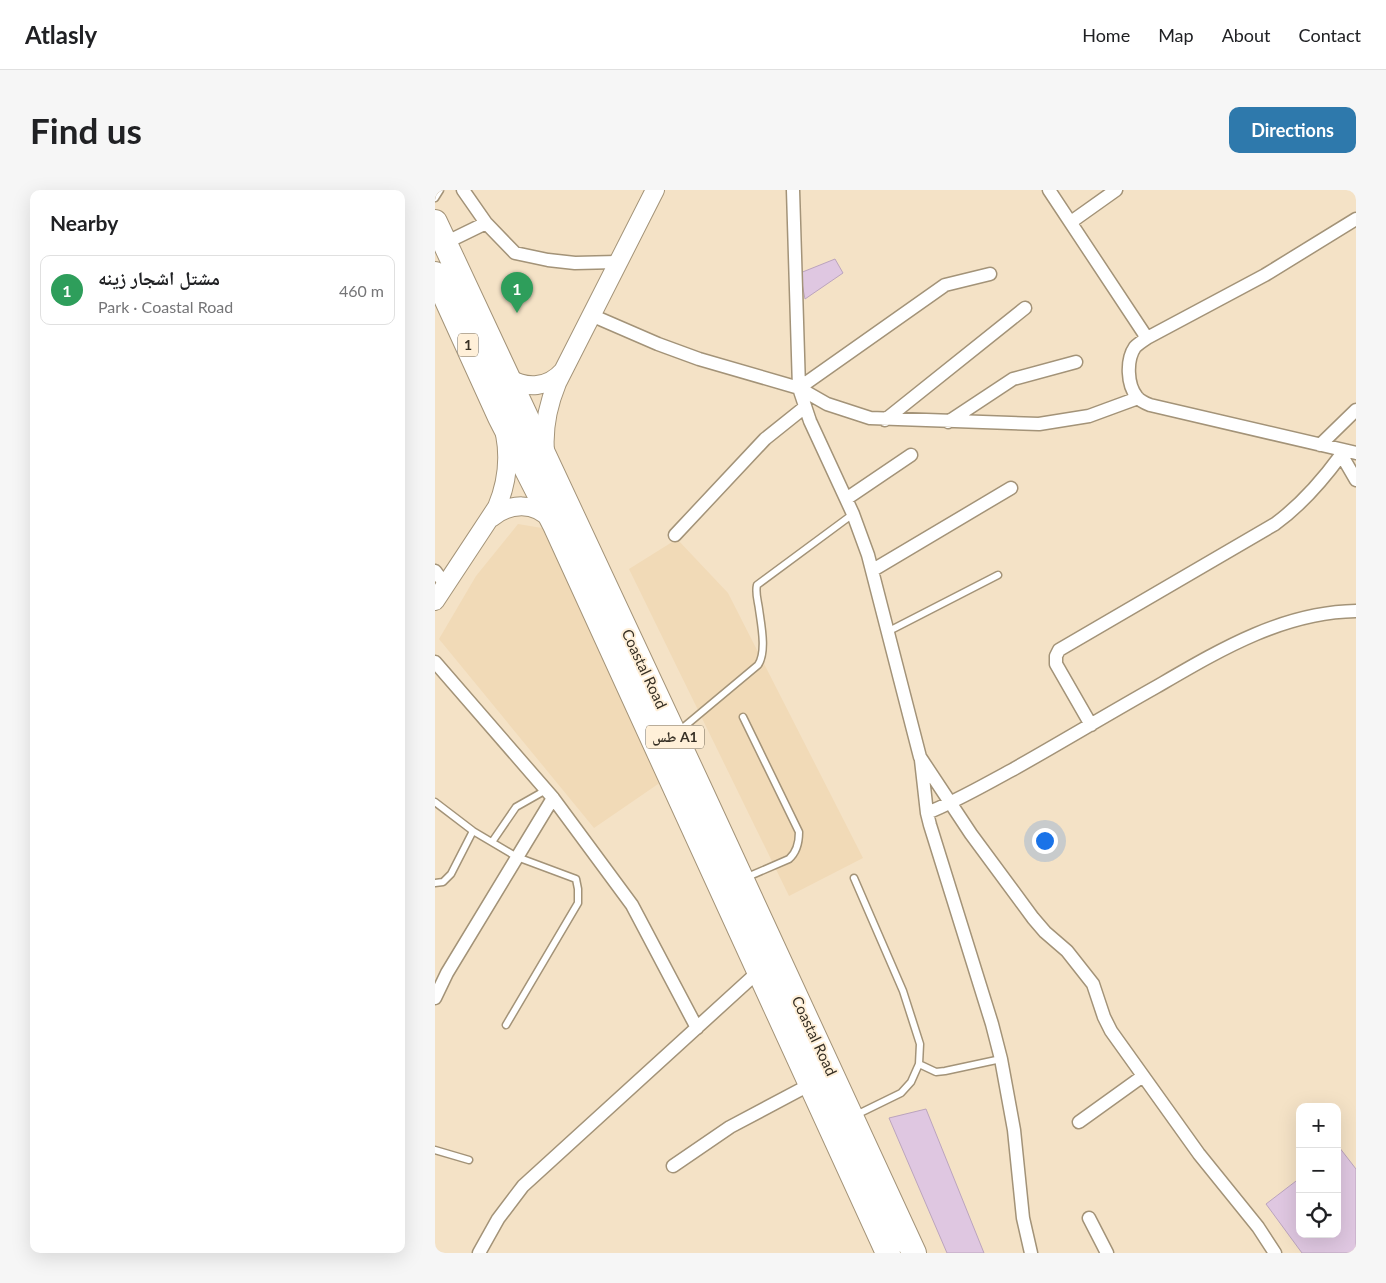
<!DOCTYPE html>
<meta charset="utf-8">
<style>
:root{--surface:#fff;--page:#f6f6f6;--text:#202124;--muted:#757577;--line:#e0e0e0;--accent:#2e79ac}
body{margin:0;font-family:Lato,"Noto Naskh Arabic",sans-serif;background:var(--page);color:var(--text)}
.controls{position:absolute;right:15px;bottom:15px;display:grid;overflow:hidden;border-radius:10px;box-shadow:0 5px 20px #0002}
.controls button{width:45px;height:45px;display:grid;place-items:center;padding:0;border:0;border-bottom:1px solid var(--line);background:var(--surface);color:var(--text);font:25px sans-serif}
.you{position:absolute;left:609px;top:650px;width:18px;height:18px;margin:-12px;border:4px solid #fff;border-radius:50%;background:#1a73e8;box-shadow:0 0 0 8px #1a73e833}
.badge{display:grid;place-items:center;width:32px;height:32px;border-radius:50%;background:var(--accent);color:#fff;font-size:16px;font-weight:700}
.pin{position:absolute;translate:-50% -41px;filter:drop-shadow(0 1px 2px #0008)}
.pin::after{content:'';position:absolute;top:26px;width:18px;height:15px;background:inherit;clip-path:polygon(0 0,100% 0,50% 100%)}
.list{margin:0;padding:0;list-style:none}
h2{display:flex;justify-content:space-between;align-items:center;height:65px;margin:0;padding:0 20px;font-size:21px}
h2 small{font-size:16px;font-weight:400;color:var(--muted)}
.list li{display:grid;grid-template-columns:32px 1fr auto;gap:15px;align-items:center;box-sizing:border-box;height:70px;margin:0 10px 10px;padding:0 10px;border:1px solid var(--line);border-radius:10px}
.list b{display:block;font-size:19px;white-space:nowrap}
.list p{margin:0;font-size:16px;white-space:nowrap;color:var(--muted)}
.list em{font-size:16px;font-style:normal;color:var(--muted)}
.icon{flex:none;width:28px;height:28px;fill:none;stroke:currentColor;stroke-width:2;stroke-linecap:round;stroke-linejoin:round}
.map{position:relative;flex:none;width:921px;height:1063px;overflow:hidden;border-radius:10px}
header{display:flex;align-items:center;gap:30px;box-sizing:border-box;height:70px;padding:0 25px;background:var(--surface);border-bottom:1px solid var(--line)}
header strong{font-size:24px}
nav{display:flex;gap:28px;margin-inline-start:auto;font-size:18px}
.intro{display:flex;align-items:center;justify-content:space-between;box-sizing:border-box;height:120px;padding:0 30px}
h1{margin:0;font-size:35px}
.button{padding:12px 22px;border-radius:10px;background:var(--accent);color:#fff;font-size:18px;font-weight:700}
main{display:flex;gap:30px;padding:0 30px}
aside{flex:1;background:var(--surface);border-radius:10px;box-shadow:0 5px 20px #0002}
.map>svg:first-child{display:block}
.built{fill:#f1dab7}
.building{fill:#dfc7e1;stroke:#bba4bd}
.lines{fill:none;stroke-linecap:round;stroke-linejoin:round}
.lane-casing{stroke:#a39378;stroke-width:9}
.street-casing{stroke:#a39378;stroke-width:15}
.secondary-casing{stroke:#a39378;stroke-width:20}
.highway-casing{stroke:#a39378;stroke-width:26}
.lane{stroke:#fff;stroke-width:6}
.street{stroke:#fff;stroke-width:12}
.secondary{stroke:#fff;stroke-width:18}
.highway{stroke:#fff;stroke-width:24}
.labels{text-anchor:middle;stroke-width:4;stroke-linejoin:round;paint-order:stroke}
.shield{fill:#fff0d9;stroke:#736a5b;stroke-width:1}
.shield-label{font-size:14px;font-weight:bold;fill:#373025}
.street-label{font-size:15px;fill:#373025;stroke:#fff0d9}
</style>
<header>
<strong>Atlasly</strong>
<nav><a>Home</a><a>Map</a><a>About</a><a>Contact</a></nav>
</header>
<div class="intro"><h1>Find us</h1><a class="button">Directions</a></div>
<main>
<aside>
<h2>Nearby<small></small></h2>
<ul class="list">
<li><span class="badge" style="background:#2e9e5b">1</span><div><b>مشتل اشجار زينه</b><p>Park · Coastal Road</p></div><em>460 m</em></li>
</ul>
</aside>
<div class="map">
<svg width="921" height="1063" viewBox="0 0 921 1063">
<rect width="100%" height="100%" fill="#f4e2c6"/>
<path class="built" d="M83 334 107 338 226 592 159 638 4 449 41 386Z
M242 349 293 403 428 668 354 706 194 379Z"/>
<path class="building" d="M400 69 408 83 370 109 365 83Z
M491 919 549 1063H512L454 928Z
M904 957 921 979V1063H867L831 1014 865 988V1044H902V958Z"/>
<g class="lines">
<g class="lane-casing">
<path id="lane" d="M0 8 5 0
M454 441 563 385
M308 527 364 642C364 653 362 662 354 669L310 688
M244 541 323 475C332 462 326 434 324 419 323 411 320 403 322 395L418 324
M0 612 38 641 82 667 141 689 143 699V713L71 835
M57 652 81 617 111 600
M419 688 468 801 485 854 484 874 476 892 466 903 421 925
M0 693 8 692 16 684 38 641
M484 874 501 882 510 881 566 869
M0 960 34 970"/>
</g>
<g class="street-casing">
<path id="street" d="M28 0 51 33 80 63 113 70 140 73 182 72
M358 0 364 198 375 231 418 324 433 365 485 567 536 644 598 728 610 742 632 761 658 794 669 827 676 841 764 964 823 1037 840 1063
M614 0 712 148
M921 29 830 85 712 148C709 150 703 154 700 157 691 170 692 195 702 207 705 211 710 213 715 215L921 263
M636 32 681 0
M10 53 51 33
M156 125 223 154 264 169 364 198 392 214 435 228 604 234 654 226 703 208
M364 198 510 95 555 84
M450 230 590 118
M513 232 578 189 641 172
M885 255 921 220
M903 259 921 290
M411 309 476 265
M240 345 330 249 370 217
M438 380 576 298
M0 381 10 394
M0 472 118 608 197 715 262 838
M656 535 621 474V466L624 460 840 334C866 315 887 291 906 265
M486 570 492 623 495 635 557 834 566 869 579 940 588 1028 596 1063
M492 623C522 611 549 595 577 580 625 553 673 524 721 497 783 461 847 422 921 421
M0 808 12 783 118 608
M644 932 708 886
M238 976 295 937 376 894
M654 1028 672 1063
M44 1063 63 1029 88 996 324 781"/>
</g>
<g class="secondary-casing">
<path id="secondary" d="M73 188C92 199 113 198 128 181
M110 262C108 237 113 215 122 193L220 0
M56 328C74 313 100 311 117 331
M0 411 62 317C72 293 75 270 70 244"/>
</g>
<g class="highway-casing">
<path id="highway" d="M0 32 264 597 479 1063
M0 84 65 227 120 335 453 1063"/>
</g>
<use href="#lane" class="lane"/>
<use href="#street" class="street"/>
<use href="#secondary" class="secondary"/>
<use href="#highway" class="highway"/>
</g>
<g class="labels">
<g class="shield">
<rect x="23" y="143.5" width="20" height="23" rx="4"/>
<rect x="211" y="535.5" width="58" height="23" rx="4"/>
</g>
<g class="shield-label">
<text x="33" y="160">1</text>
<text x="240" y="552">طس A1</text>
</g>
<g class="street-label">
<text transform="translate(209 479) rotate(65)" y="5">Coastal Road</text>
<text transform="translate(379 846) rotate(65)" y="5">Coastal Road</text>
</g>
</g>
</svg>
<div class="controls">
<button>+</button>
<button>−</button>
<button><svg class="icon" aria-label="locate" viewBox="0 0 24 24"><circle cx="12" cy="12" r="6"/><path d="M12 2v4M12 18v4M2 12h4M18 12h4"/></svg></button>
</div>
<div class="you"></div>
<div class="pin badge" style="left:82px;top:123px;background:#2e9e5b">1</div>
</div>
</main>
